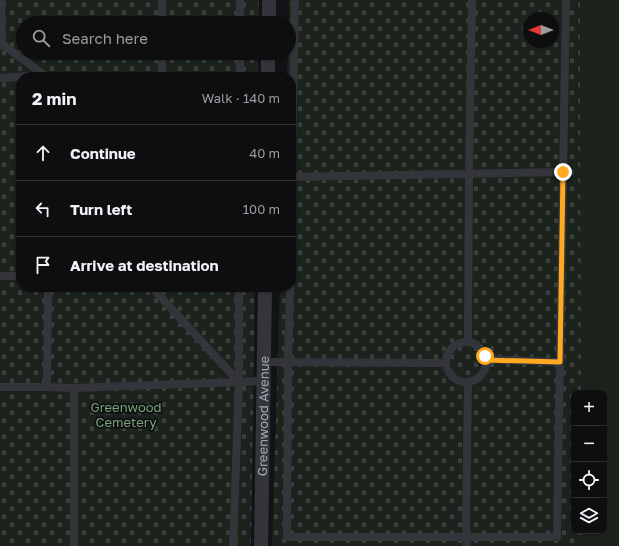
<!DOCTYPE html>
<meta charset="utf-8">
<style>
:root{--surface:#0e0e10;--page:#171719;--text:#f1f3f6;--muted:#9b9c9f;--line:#2e2e30}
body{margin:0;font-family:"Golos Text",sans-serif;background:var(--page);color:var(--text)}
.controls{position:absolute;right:12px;bottom:12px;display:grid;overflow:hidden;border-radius:8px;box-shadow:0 1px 3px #0004}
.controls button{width:36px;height:36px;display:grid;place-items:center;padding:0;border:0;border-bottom:1px solid var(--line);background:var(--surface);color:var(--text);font:20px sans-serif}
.compass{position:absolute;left:523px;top:12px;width:36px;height:36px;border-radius:50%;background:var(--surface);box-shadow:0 1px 3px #0004;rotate:270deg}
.stop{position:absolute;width:12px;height:12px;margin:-9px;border:3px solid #ffa821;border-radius:50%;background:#fff}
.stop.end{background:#ffa821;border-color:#fff;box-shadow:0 1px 4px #0008}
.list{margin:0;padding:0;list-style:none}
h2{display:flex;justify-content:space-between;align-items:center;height:52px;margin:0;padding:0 16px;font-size:17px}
h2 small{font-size:13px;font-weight:400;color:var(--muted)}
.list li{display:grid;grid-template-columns:26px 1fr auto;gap:12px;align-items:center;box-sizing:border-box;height:56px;padding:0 16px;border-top:1px solid var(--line)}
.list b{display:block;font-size:15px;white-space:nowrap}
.list em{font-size:13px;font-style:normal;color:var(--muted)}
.icon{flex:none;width:22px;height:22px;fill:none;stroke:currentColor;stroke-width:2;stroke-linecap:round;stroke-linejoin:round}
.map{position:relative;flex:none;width:619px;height:546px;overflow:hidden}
.search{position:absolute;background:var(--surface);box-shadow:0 1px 3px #0004;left:16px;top:16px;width:280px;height:44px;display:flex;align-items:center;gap:10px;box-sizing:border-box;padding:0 14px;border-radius:22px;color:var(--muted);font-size:15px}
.panel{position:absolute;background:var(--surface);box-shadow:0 1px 3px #0004;left:16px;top:72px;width:280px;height:220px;border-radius:16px}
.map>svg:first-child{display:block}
.grass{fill:#1b231c}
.cemetery{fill:url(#cemetery-stones);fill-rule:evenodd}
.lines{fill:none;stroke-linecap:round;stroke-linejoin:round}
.pedestrian{stroke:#34353b;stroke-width:8}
.tertiary{stroke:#34353b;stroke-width:14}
.route{stroke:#ffa821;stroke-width:5}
.labels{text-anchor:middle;stroke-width:3.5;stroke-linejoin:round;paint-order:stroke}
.park-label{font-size:13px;fill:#78a478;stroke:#0e0e10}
.street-label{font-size:13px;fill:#a3aab7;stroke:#0e0e10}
</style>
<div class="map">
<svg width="619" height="546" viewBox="0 0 619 546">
<defs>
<pattern id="cemetery-stones" width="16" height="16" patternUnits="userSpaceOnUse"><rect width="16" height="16" fill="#1b231c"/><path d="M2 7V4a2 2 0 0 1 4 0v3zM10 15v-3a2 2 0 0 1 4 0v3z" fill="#39403b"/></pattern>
</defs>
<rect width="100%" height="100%" fill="#131315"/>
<path class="grass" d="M580 0H619V546H582V531H604V393H581Z"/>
<path class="cemetery" d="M0 0H259V23H23V53H258V77H21V287H255L251 546H0Z
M289 0H580L581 393H574V531H582V546H272L280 287H291V77H287L288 53H289ZM529 18H553V42H529Z"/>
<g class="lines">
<path class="pedestrian" d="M162 23V0
M240 23V0
M2 44 44 75 48 77
M0 46 2 44 1 0
M162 77V53
M240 77V53
M0 78 44 75V76
M292 177 563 172
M291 215 295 0
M0 276H21
M152 287 156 292 239 382 264 381
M290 287 288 362 287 537H557L566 0
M468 342 469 174 472 0
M446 362a20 20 0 1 1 40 0a20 20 0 1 1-40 0Z
M486 359 560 362
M264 362 446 363
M239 382V287
M0 387H47L74 388V546
M47 387 48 287
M74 388 239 382 233 546
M467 546 466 525 468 382"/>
<g class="tertiary">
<path d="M269 23V0"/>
<path d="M268 77V53"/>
<path id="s1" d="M261 546 265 287"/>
</g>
</g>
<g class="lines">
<path class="route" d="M485 356 486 360 560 362 563 172"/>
</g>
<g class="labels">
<g class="park-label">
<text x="126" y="412">Greenwood<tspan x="126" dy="15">Cemetery</tspan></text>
</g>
<g class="street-label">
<text dy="5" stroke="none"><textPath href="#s1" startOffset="130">Greenwood Avenue</textPath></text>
</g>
</g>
</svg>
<div class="controls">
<button>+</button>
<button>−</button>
<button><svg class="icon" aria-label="locate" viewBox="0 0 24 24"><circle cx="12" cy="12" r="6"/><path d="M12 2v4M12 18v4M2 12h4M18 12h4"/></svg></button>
<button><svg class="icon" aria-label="layers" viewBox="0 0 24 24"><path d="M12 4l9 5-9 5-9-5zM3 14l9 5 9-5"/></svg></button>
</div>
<svg class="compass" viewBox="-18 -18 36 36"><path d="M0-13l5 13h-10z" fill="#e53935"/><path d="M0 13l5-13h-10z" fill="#9b9c9f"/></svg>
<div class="stop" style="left:485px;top:356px"></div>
<div class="stop end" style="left:563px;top:172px"></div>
<div class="search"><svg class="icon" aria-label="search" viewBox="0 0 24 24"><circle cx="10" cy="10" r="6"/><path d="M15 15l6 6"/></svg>Search here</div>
<section class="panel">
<h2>2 min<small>Walk · 140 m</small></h2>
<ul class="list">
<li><svg class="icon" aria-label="ahead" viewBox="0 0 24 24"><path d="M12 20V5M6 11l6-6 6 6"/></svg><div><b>Continue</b></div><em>40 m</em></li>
<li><svg class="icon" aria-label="left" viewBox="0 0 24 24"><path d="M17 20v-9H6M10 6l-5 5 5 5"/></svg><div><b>Turn left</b></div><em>100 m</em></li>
<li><svg class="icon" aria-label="arrive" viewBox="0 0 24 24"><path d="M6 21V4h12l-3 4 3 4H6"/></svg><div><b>Arrive at destination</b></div></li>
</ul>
</section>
</div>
